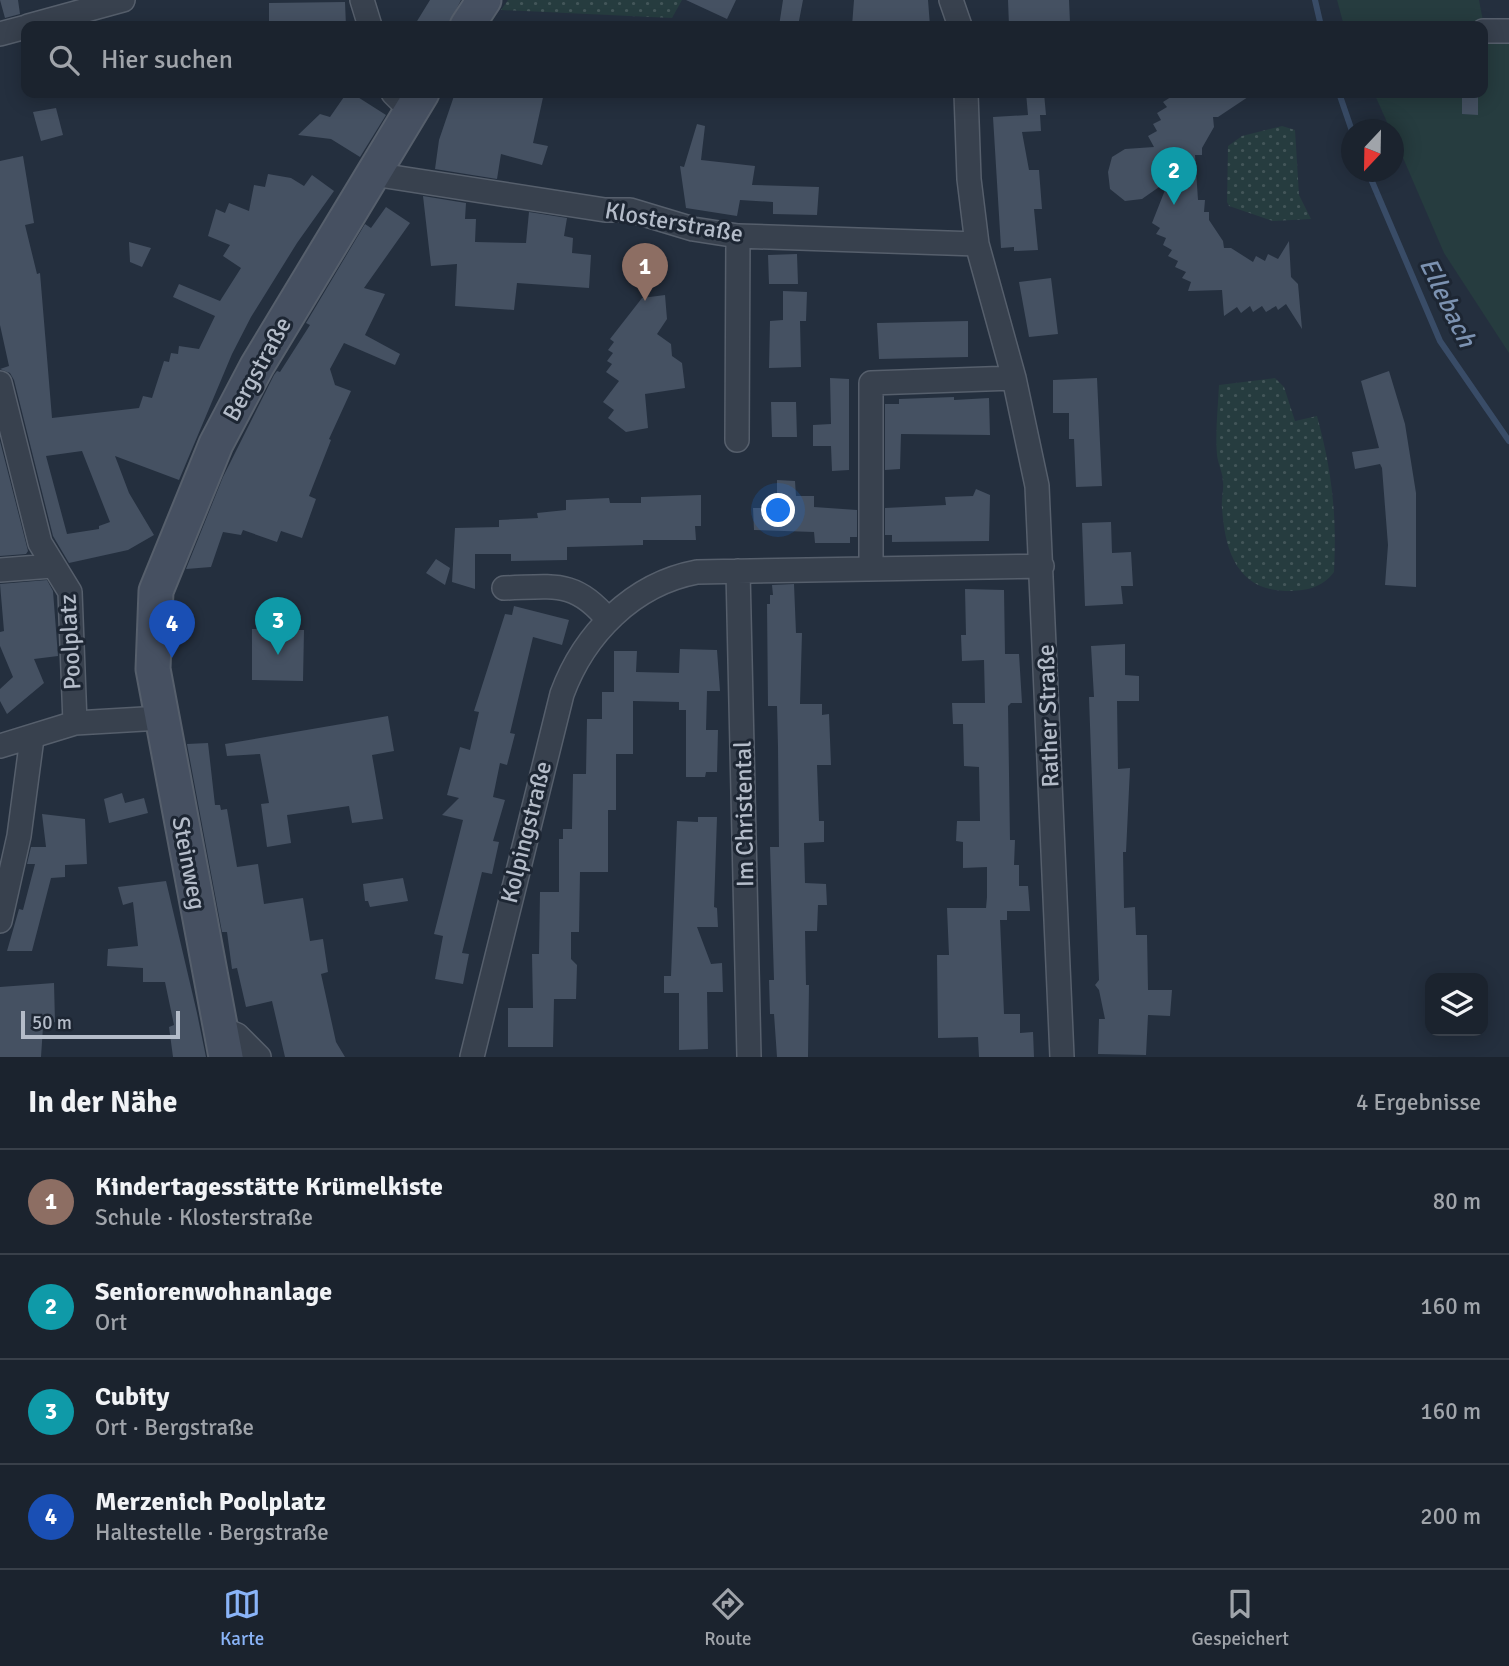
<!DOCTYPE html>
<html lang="de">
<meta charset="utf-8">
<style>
:root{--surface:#1b232e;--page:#282f3a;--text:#f1f3f6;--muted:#a0a4aa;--line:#39404a;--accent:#8ab4f8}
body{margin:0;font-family:Signika,sans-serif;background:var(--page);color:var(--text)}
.controls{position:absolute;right:21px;bottom:21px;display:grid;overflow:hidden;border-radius:14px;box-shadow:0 4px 18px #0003}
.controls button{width:63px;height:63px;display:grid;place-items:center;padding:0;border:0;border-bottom:2px solid var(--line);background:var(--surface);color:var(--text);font:35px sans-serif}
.compass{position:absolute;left:1341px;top:119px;width:63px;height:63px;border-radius:50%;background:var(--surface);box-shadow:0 4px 18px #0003;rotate:202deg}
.scale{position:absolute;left:21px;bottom:18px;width:159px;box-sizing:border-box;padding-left:7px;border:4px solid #b4bcc9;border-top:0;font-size:19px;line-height:24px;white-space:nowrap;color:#b4bcc9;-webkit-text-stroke:5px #1d2633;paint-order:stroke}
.you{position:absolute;left:779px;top:511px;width:24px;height:24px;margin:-18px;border:5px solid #fff;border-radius:50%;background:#1a73e8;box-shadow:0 0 0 10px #1a73e833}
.badge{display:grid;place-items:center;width:46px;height:46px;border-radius:50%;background:var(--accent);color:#fff;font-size:23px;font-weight:700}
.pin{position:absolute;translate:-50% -58px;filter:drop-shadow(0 2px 4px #0008)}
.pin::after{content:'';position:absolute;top:37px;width:24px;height:21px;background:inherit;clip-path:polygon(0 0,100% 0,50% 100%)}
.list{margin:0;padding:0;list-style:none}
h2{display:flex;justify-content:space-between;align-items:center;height:91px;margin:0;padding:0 28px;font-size:30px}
h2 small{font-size:23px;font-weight:400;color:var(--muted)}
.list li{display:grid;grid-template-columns:46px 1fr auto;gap:21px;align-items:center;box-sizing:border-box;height:105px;padding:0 28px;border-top:2px solid var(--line)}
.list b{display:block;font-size:26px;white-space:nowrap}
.list p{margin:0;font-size:23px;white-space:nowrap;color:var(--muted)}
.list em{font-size:23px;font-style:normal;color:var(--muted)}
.icon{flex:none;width:38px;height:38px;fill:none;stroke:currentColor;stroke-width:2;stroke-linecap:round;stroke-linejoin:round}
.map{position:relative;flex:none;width:1509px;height:1057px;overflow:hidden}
.search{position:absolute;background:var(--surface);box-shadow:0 4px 18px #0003;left:21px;right:21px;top:21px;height:77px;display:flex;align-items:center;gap:18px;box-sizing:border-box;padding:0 24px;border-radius:14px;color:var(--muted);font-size:26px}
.sheet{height:511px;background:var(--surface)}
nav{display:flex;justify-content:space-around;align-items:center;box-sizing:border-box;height:98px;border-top:2px solid var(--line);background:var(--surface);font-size:19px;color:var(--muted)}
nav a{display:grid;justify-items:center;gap:4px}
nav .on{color:var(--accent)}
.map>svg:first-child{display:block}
.park{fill:url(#park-dots)}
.garden{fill:#263c3f}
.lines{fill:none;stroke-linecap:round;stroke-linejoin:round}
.stream{stroke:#394c67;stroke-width:6}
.building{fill:#455162;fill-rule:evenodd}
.street-casing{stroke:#565f6c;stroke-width:26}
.secondary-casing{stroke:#565f6c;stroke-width:37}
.street{stroke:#38414e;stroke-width:23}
.secondary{stroke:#465061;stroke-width:33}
.labels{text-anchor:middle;stroke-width:6;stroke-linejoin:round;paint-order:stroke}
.street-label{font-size:24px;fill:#b4bcc9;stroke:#1d2633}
.water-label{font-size:26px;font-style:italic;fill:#7c92b1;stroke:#1d2633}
</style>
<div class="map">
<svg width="1509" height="1057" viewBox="0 0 1509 1057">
<defs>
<pattern id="park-dots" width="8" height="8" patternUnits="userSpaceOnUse" patternTransform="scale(1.75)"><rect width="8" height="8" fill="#263c3f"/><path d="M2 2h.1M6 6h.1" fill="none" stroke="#435659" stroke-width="1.8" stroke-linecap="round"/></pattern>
</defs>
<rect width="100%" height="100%" fill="#242f3e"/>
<path class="park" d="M508 0H682L672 18 501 10Z
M1282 126 1295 130 1299 195 1311 219 1273 221 1229 206 1227 202 1228 146 1242 136Z
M1275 378 1284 387 1295 421 1317 416C1332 471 1337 515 1334 572 1322 588 1306 591 1286 591 1237 590 1225 551 1222 508 1221 500 1224 490 1223 482 1223 473 1218 464 1217 455 1215 433 1218 408 1219 385Z"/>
<path class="garden" d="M1337 0H1479L1486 36 1509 37V353L1444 253 1394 137V130L1390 129 1374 93H1483V26H1344Z"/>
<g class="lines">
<path class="stream" d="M1315 0 1321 26
M1339 93 1352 131
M1368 172 1440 341 1509 441"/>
</g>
<path class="building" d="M0 0H18L20 14 5 18Z
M430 0H461L448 26H414Z
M686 0H736L727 19Z
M783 0H803L798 26H779Z
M854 0H928L930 26H852Z
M1008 0H1069L1070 23 1009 26Z
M345 2 346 26H274V21H269V3Z
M455 93H544L533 143 548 146 542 165 501 154 497 179 435 169 439 140Z
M1026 93H1044L1046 115H1040L1041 131 1022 132 1029 170H1039L1042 209H1034L1038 250 1014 251V247L1001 248 993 117 1028 115Z
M1177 93H1254L1218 117H1213L1214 127 1202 148V155H1195L1198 200H1205L1204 212H1209V220L1223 241 1224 248H1231L1253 262 1256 256 1265 261 1268 254 1278 259 1289 241 1291 277 1298 284 1302 329 1286 304 1278 310 1276 306 1266 312 1262 306 1253 312 1250 306 1241 313 1237 307 1224 316 1222 290 1188 291 1191 282 1182 278 1186 272 1175 267 1178 261 1168 256 1172 250 1163 245 1166 238 1156 234 1160 228 1152 223 1169 180 1142 199 1125 201 1110 189 1108 172 1112 157 1125 149 1154 147 1148 136 1157 131 1153 124 1161 120 1157 113 1167 107 1163 102Z
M346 94H353L386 115 360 157 331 139 298 135 320 114 330 117Z
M1462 95H1478V115L1462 114Z
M56 108 63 135 41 141 33 112Z
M697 124 705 126 701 160 755 166 752 185 819 187 817 215 773 214V202L740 200 737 216 686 208 680 166 684 167Z
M23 156 34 223 25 225 37 274 40 273 52 418 139 408 143 396 152 398 164 361 169 362 171 353 178 354 179 346 199 349 215 316 173 297 179 284 220 301 241 268 223 256 230 245 208 236 216 209 225 213 229 203 249 211 254 185 265 187 268 174 291 178 304 186 312 175 334 191 297 243 251 317 232 354 179 480 115 456 129 493 154 535 128 550 69 563 53 536 14 380 10 373 0 369 9 366 0 325V161ZM82 451 110 522 99 526V529L67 534 46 456Z
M423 196 466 203 465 219H476L475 242 526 243 529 212 567 218 564 236 573 238 572 253 591 255 589 288 517 283 514 310 455 306 457 264 431 266Z
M386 207 410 223 364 288 385 294 365 335 400 354 395 365 344 343 330 369 335 385 351 391 329 439 331 440 309 496 316 499 302 538 281 531 277 542 243 530 241 535 223 532 211 567 186 569 223 477 274 375 277 371 280 372 310 325 306 323 365 224 371 228Z
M129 242 151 248 142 267 130 262Z
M797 254 798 284H769L768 255Z
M1051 278 1058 334 1029 337 1019 282Z
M783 291 807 292 806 321H800L801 367 769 368 770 321 783 320Z
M665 295 667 319 657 334 671 344 672 356 682 363 685 388 645 394 648 428 626 432 608 418 614 410 603 402 619 381 606 372 612 364 607 361 613 353 608 350 614 342 610 339 642 298Z
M968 321V357L879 359 877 323Z
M1389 371 1405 424 1416 493V587L1385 585 1388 545 1382 468 1380 464 1355 469 1352 452 1379 448 1361 381Z
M830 378 849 379V470L832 471 831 446H813V425L831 424Z
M1097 378 1102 486 1076 487 1074 439H1069V413H1053V380Z
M954 397V400L989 398 990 435 901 434 900 469 885 470V404H899V399Z
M771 402H796L797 437H772Z
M0 441 28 551 26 554 0 556Z
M777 480 795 481 796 496H814V507L857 510V537H850V543H815L814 532 754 530 753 508H777Z
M976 489 990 495 989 541 892 542V535H885V508L946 505 945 497 973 496Z
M701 495V526H695L696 540H643V545L567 547V560L511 561V554H475V589L452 582 455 528 499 527V520L538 518 537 513 566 510V500L609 498 610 503H641V497Z
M1111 522 1112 553 1131 552 1133 586H1121L1123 604 1085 606 1082 523Z
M436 559 450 568 445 585 426 573Z
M47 580 53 591 58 656 34 659 44 683 7 714 0 701V689L13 677 0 646V632L4 631 0 584Z
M794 584 796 633H802L800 704H822V715L829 714 831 765H817L819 821H824V842L804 843 805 883 826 884 827 905H818L817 931H805L806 985H809L808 1057H777L774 1014H770L769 980H774L770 847H779L778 747 777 706H768L767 604H770V595H773L772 585Z
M965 589 1004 590 1005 654H1019L1022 703H1011L1008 706 1010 840H1015L1014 865H1019V886H1028L1030 911H1007V920H1000L1004 1014H1020V1033L1033 1032 1034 1057H979L978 1037 938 1038 937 955H949L947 908H986L987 897V867L963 868V842L956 841 957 821H980L979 767 964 766 963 724H953L952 703H985L984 660 962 661 961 635H966Z
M514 606 569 620 562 645 533 637 510 733 515 734 507 765 500 763 493 797 505 800 493 841 499 842 492 874 482 872 462 953 469 954 463 984 435 979 443 936 434 934 463 820 442 815 459 798 447 795 460 747 470 750 479 712 474 711 505 614 512 615Z
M252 629 304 630 303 681 252 680Z
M1125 644V675L1139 676V701H1117L1118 769 1130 768 1126 852H1123L1124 908 1135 907 1136 935H1147L1148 990H1172L1170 1016 1148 1015 1146 1055 1098 1054 1099 1019H1105L1099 990 1095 985 1099 980 1089 697H1094L1091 646Z
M680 649 717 650 720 691H707L706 730H718L717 772H706L705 777H686V710H679V702L633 701V754H616V810H608V872H580L579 932H571V959L577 965 576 999H554L553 1047H508V1008H533L532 954H539L540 892H559V839H563V829H572L573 774H586L587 719H602V692H614V651H637L636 672 679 673Z
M388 716 394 751 372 755 383 819 352 823 349 806 287 815 291 843 267 847 261 804 269 803 260 754 227 756 225 744Z
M208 743 215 805H220L221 810 227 809 237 867 258 864 264 904 303 898 310 941 323 939 328 972 321 974 336 1042 345 1057H285L272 1001 246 1007 237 968 232 969 227 932H222L187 744Z
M122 793 125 803 144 798 148 813 109 823 104 799Z
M42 814 85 819 87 864 65 865V877L51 878 32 951H7L19 909 23 910 35 864H27L31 847H46Z
M698 817H717L714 907 717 908 718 927H697L711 964 722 963 723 992H707L708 1049 679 1050V993H664V976H671L677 821 698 822Z
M403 878 408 901 370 907 368 901H365L363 884Z
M166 881 197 1013 206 1057H173L169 1027 174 1025 165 982H143V968L107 966 108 949 138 946 133 902 123 905 118 887Z
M54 983 55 1022 43 1027 41 1057H0V987Z"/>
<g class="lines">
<g class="street-casing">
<path id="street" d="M362 0 370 26
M951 0 960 26
M28 26 123 0
M1483 31H1509
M0 34 26 27
M393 93 410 110
M966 93 969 179 977 244 1014 378 1037 486 1062 1057
M373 174 605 210H630L693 229 738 236 977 244
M0 383 40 543 70 592 75 723
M737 440 738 236
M871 569V383L1014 378
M0 570 52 566
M738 571 749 1057
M504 588C552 587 575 579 608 620
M0 746 75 723 161 718
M0 921 19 836 32 738
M220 1028 237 1035 259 1057
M472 1057 562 694C584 634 633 584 697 572L1042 566"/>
</g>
<g class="secondary-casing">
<path id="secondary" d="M467 26 484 0
M226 1057 153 669 156 591 216 444 257 366 422 93"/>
</g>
<use href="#street" class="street"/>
<use href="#secondary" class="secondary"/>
</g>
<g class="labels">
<g class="street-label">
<text transform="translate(674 222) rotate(10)" y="8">Klosterstraße</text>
<text transform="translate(257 369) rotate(-61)" y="8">Bergstraße</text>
<text transform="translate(70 642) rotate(-93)" y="8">Poolplatz</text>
<text transform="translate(1048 716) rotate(-92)" y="8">Rather Straße</text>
<text transform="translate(744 814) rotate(-91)" y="8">Im Christental</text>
<text transform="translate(526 832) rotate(-76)" y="8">Kolpingstraße</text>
<text transform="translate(189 863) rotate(79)" y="8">Steinweg</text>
</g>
<g class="water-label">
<text transform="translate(1448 302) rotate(64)" y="9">Ellebach</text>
</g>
</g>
</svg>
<div class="controls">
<button><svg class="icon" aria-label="layers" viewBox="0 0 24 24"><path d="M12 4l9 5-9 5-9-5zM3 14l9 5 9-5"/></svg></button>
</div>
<svg class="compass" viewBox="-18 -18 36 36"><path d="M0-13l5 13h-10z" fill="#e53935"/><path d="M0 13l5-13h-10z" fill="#a0a4aa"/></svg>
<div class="scale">50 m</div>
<div class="you"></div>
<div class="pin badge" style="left:645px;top:301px;background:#8d6e63">1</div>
<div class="pin badge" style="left:1174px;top:205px;background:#0f9aa8">2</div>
<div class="pin badge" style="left:278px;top:655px;background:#0f9aa8">3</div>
<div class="pin badge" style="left:172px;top:658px;background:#1a4fb4">4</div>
<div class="search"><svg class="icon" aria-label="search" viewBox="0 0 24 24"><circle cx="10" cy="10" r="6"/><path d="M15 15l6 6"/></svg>Hier suchen</div>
</div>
<section class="sheet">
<h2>In der Nähe<small>4 Ergebnisse</small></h2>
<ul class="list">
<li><span class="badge" style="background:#8d6e63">1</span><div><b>Kindertagesstätte Krümelkiste</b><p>Schule · Klosterstraße</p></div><em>80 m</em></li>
<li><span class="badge" style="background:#0f9aa8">2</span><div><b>Seniorenwohnanlage</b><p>Ort</p></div><em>160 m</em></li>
<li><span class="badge" style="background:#0f9aa8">3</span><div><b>Cubity</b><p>Ort · Bergstraße</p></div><em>160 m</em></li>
<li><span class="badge" style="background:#1a4fb4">4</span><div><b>Merzenich Poolplatz</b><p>Haltestelle · Bergstraße</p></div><em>200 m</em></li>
</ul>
</section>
<nav>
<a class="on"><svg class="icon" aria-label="map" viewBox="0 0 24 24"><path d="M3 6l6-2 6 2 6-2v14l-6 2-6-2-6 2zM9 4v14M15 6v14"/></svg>Karte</a>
<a><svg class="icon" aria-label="directions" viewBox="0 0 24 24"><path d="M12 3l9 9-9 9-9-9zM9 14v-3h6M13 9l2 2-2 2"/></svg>Route</a>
<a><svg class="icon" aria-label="saved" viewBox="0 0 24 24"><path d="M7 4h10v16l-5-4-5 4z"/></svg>Gespeichert</a>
</nav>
